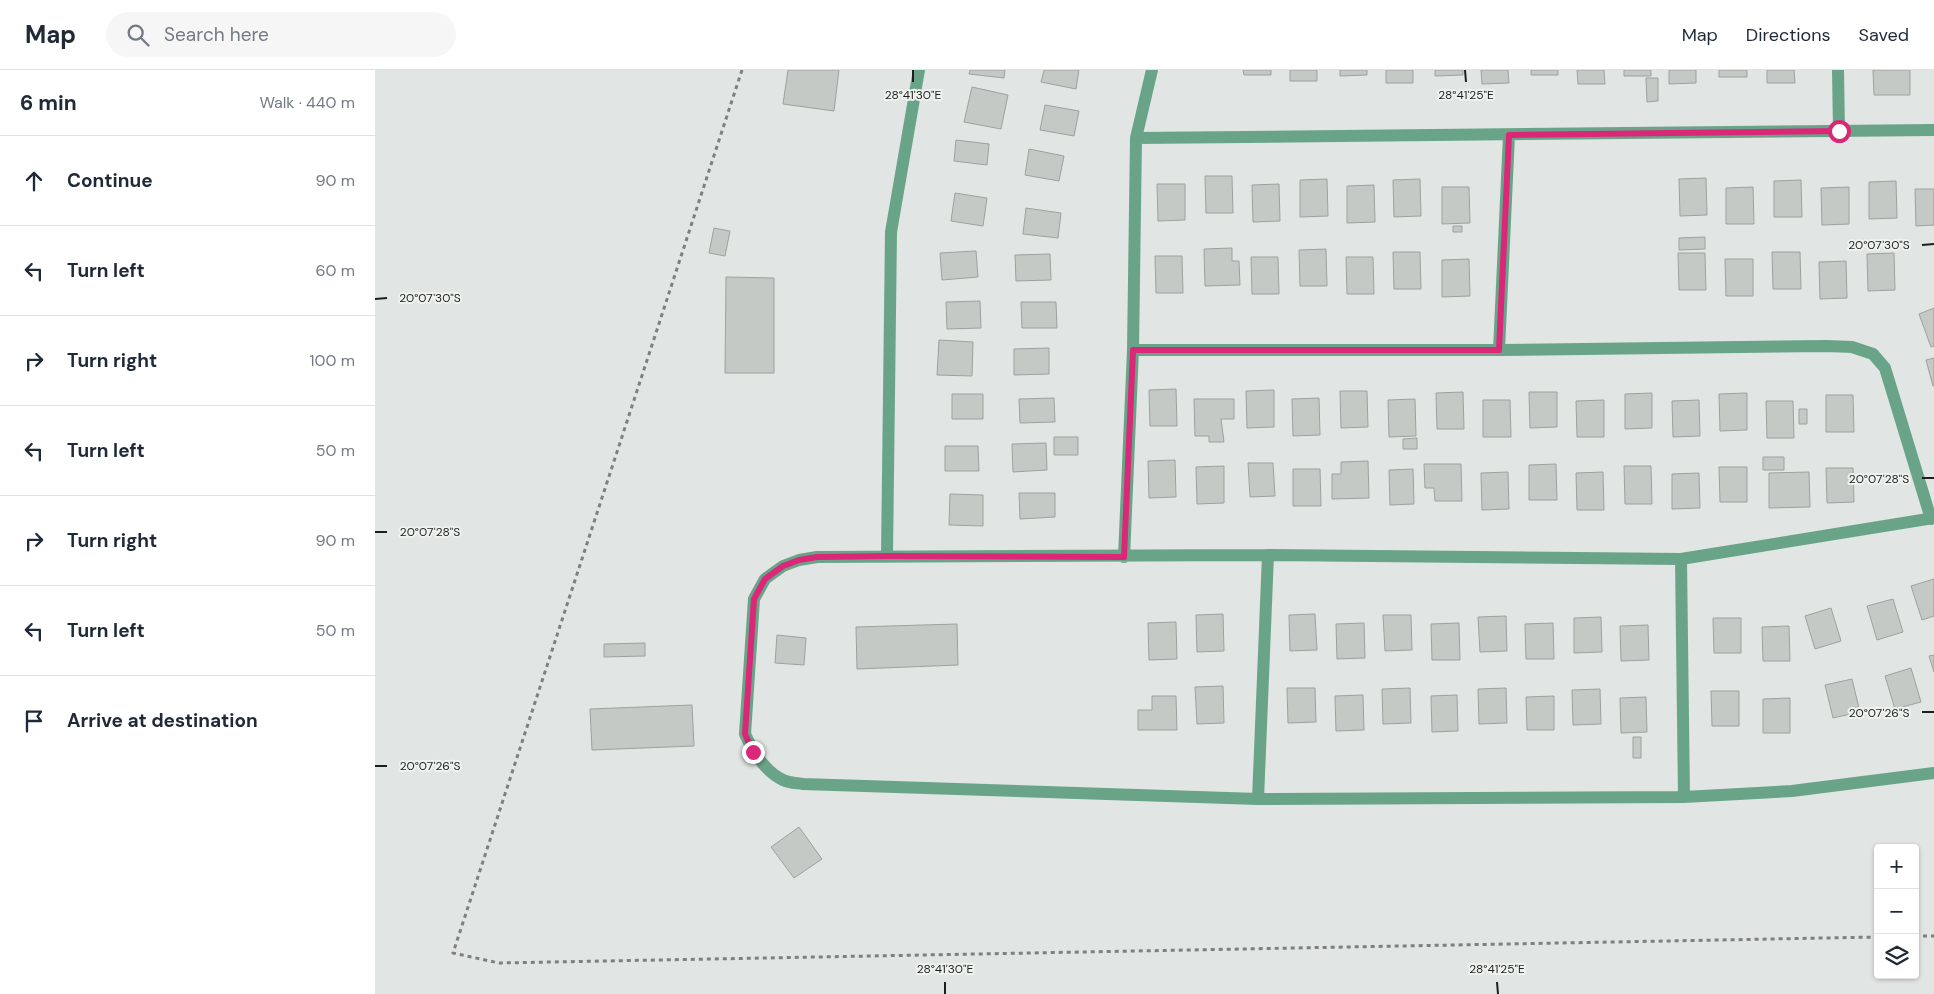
<!DOCTYPE html>
<meta charset="utf-8">
<style>
:root{--surface:#fff;--page:#f6f6f7;--text:#1f2937;--muted:#747a83;--line:#e0e1e3}
body{margin:0;font-family:"DM Sans",sans-serif;background:var(--page);color:var(--text)}
.controls{position:absolute;right:15px;bottom:15px;display:grid;overflow:hidden;border-radius:5px;box-shadow:0 1px 4px #0004}
.controls button{width:45px;height:45px;display:grid;place-items:center;padding:0;border:0;border-bottom:1px solid var(--line);background:var(--surface);color:var(--text);font:25px sans-serif}
.stop{position:absolute;width:15px;height:15px;margin:-11px;border:4px solid #db2777;border-radius:50%;background:#fff}
.stop.end{background:#db2777;border-color:#fff;box-shadow:0 1px 5px #0008}
.list{margin:0;padding:0;list-style:none}
h2{display:flex;justify-content:space-between;align-items:center;height:65px;margin:0;padding:0 20px;font-size:21px}
h2 small{font-size:16px;font-weight:400;color:var(--muted)}
.list li{display:grid;grid-template-columns:32px 1fr auto;gap:15px;align-items:center;box-sizing:border-box;height:90px;padding:0 20px;border-top:1px solid var(--line)}
.list b{display:block;font-size:19px;white-space:nowrap}
.list em{font-size:16px;font-style:normal;color:var(--muted)}
.icon{flex:none;width:28px;height:28px;fill:none;stroke:currentColor;stroke-width:2;stroke-linecap:round;stroke-linejoin:round}
.map{position:relative;flex:none;width:1559px;height:924px;overflow:hidden}
header{display:flex;align-items:center;gap:30px;box-sizing:border-box;height:70px;padding:0 25px;background:var(--surface);border-bottom:1px solid var(--line)}
header strong{font-size:24px}
nav{display:flex;gap:28px;margin-inline-start:auto;font-size:18px}
.search{width:350px;height:45px;background:var(--page);display:flex;align-items:center;gap:12px;box-sizing:border-box;padding:0 18px;border-radius:28px;color:var(--muted);font-size:19px}
main{display:flex}
aside{flex:1;background:var(--surface)}
.map>svg:first-child{display:block}
.building{fill:#c4c9c6;stroke:#9da19f}
.lines{fill:none;stroke-linecap:round;stroke-linejoin:round}
.path{stroke:#7d807e;stroke-width:3;stroke-dasharray:4 4;stroke-linecap:butt}
.minor{stroke:#6aa488;stroke-width:12}
.route{stroke:#db2777;stroke-width:6}
.ticks{fill:none;stroke:#1d1f1e;stroke-width:2}
.ticks-label{font-size:12px;text-anchor:middle;fill:#1d1f1e;stroke:#eef3f0;stroke-width:4;stroke-linejoin:round;paint-order:stroke}
</style>
<header>
<strong>Map</strong>
<div class="search"><svg class="icon" aria-label="search" viewBox="0 0 24 24"><circle cx="10" cy="10" r="6"/><path d="M15 15l6 6"/></svg>Search here</div>
<nav><a>Map</a><a>Directions</a><a>Saved</a></nav>
</header>
<main>
<aside>
<h2>6 min<small>Walk · 440 m</small></h2>
<ul class="list">
<li><svg class="icon" aria-label="ahead" viewBox="0 0 24 24"><path d="M12 20V5M6 11l6-6 6 6"/></svg><div><b>Continue</b></div><em>90 m</em></li>
<li><svg class="icon" aria-label="left" viewBox="0 0 24 24"><path d="M17 20v-9H6M10 6l-5 5 5 5"/></svg><div><b>Turn left</b></div><em>60 m</em></li>
<li><svg class="icon" aria-label="right" viewBox="0 0 24 24"><path d="M7 20v-9h11M14 6l5 5-5 5"/></svg><div><b>Turn right</b></div><em>100 m</em></li>
<li><svg class="icon" aria-label="left" viewBox="0 0 24 24"><path d="M17 20v-9H6M10 6l-5 5 5 5"/></svg><div><b>Turn left</b></div><em>50 m</em></li>
<li><svg class="icon" aria-label="right" viewBox="0 0 24 24"><path d="M7 20v-9h11M14 6l5 5-5 5"/></svg><div><b>Turn right</b></div><em>90 m</em></li>
<li><svg class="icon" aria-label="left" viewBox="0 0 24 24"><path d="M17 20v-9H6M10 6l-5 5 5 5"/></svg><div><b>Turn left</b></div><em>50 m</em></li>
<li><svg class="icon" aria-label="arrive" viewBox="0 0 24 24"><path d="M6 21V4h12l-3 4 3 4H6"/></svg><div><b>Arrive at destination</b></div></li>
</ul>
</aside>
<div class="map">
<svg width="1559" height="924" viewBox="0 0 1559 924">
<rect width="100%" height="100%" fill="#e1e5e3"/>
<path class="building" d="M413 0H464L459 41 408 34Z
M595 0H630L629 8 594 4Z
M669 0H704L701 19 666 12Z
M868 0H896V5H869Z
M915 0H942V11H915Z
M965 0H992V5L965 6Z
M1011 0H1038V13H1011Z
M1060 0H1088V5L1060 6Z
M1106 0H1133L1134 13 1107 14Z
M1156 0H1183V5H1156Z
M1202 0H1229L1230 14H1203Z
M1249 0H1276V6H1249Z
M1294 0H1321V13L1294 14Z
M1344 0H1372V7H1344Z
M1392 0H1419L1420 13H1392Z
M1498 0H1535V25H1499Z
M1271 8H1283V31L1272 32Z
M597 17 633 25 626 59 589 52Z
M670 35 704 41 699 66 665 60Z
M581 70 614 74 612 95 579 91Z
M654 79 689 86 684 111 650 105Z
M830 106H857L858 143H831Z
M1331 108 1332 145 1305 146 1304 109Z
M952 109 953 146 925 147V110Z
M1045 109 1046 146 1019 147 1018 110Z
M1426 110 1427 147H1399V111Z
M1521 111 1522 148 1494 149V112Z
M782 114H810V150L783 151Z
M904 114 905 151 878 152 877 115Z
M999 115 1000 152 972 153V116Z
M1067 117H1094L1095 153 1067 154Z
M1378 117 1379 154H1351V118Z
M1474 117V154L1447 155 1446 118Z
M1540 119H1559V155L1541 156Z
M580 123 612 128 608 156 576 151Z
M651 138 686 143 683 168 648 164Z
M1078 156H1087V162H1078Z
M339 158 355 161 350 186 334 183Z
M1330 167V179L1304 180V168Z
M857 178V191H864L865 215 830 216 829 179Z
M951 179 952 216H925L924 180Z
M601 181 603 207 567 210 565 183Z
M1018 182H1045L1046 219H1019Z
M1397 182H1425L1426 219H1398Z
M1303 183H1330L1331 220H1304Z
M1519 183 1520 220 1493 221 1492 184Z
M675 184 676 210 641 211 640 185Z
M780 186H807L808 223H781Z
M876 187H903L904 224H877Z
M971 187H998L999 224H972Z
M1094 189 1095 226 1067 227V190Z
M1350 189H1378V226H1351Z
M1471 191 1472 228 1445 229 1444 192Z
M351 207 399 208V303H350Z
M605 231 606 258 572 259 571 232Z
M646 232H681L682 258H647Z
M1559 238V276L1556 277 1544 244Z
M564 270 598 272 597 306 562 305Z
M674 278V304L639 305V279Z
M1559 288V316H1558L1551 290Z
M801 319 802 356H775L774 320Z
M899 320V357L872 358 871 321Z
M965 321H992L993 357 966 358Z
M1088 322 1089 359H1062L1061 323Z
M1154 322H1182V357L1155 358Z
M1277 323V358L1250 359V324Z
M1372 323V360L1345 361 1344 324Z
M577 324H608V349H577Z
M1451 325H1478L1479 362H1451Z
M679 328 680 352 645 353 644 329Z
M944 328 945 365 918 366 917 329Z
M819 329H859V349H846L849 372H834V366H820Z
M1040 329 1041 366 1014 367 1013 330Z
M1108 330H1135L1136 367H1108Z
M1229 330V367H1202L1201 331Z
M1324 330 1325 366 1298 367 1297 331Z
M1391 331H1418L1419 368H1392Z
M1424 339H1432V354H1424Z
M679 367H703V385H679Z
M1042 368V379H1028V369Z
M671 373 672 400 638 402 637 374Z
M570 376H603L604 401H570Z
M1388 387H1409V400H1388Z
M800 390 801 427 774 428 773 391Z
M993 391 994 428 957 429V404H966V392Z
M873 393H898L900 426 875 427Z
M1049 394H1086L1087 431H1060L1059 418H1050Z
M1181 394 1182 430H1154V395Z
M849 396V433L822 434 821 397Z
M1249 396H1276L1277 434H1250Z
M1344 397H1372V432H1345Z
M1451 398H1478L1479 432 1452 433Z
M918 399H945L946 436H918Z
M1038 399 1039 434 1015 435 1014 400Z
M1133 402 1134 439 1107 440 1106 403Z
M1228 402 1229 440H1202L1201 403Z
M1434 402 1435 437 1394 438V403Z
M1324 403 1325 438 1297 439V404Z
M644 423H680V447L645 449Z
M575 424 608 425V456L574 455Z
M1559 509V546L1547 550 1536 516Z
M1518 529 1528 562 1502 570 1492 536Z
M1456 538 1466 571 1440 579 1430 546Z
M848 544 849 581 822 582 821 545Z
M940 544 942 580 915 581 914 545Z
M1008 545H1036L1037 580 1010 581Z
M1131 546 1132 581 1105 582 1103 547Z
M1226 547 1227 582 1199 583V548Z
M1338 548H1366V583H1339Z
M801 552 802 589 774 590 773 553Z
M989 553 990 588 962 589 961 554Z
M1084 553 1085 590H1057L1056 554Z
M1178 553 1179 589H1151L1150 554Z
M582 554 583 595 482 599 481 557Z
M1273 555 1274 590 1246 591 1245 556Z
M1414 556 1415 591H1388L1387 557Z
M402 565 431 568 429 595 400 593Z
M270 573V586L229 587V574Z
M1559 585V602L1554 586Z
M1536 598 1546 632 1520 639 1510 606Z
M1477 609 1485 642 1458 648 1450 615Z
M848 616 849 653 822 654 820 617Z
M912 618H940L941 652 913 653Z
M1035 618 1036 653 1008 654 1007 619Z
M1131 618 1132 653 1104 654 1103 619Z
M1225 619 1226 654 1198 655 1197 620Z
M1336 621H1364V656H1337Z
M988 625 989 660 961 661 960 626Z
M1082 625 1083 661 1057 662 1056 626Z
M777 626H801L802 660H763V640H777Z
M1179 626V660H1152L1151 627Z
M1271 627 1272 662 1246 663 1245 628Z
M1415 628V663H1388V629Z
M317 635 319 676 217 680 215 639Z
M1258 667H1266V688H1258Z
M424 757 447 789 419 808 396 777Z"/>
<g class="lines">
<path class="path" d="M367 0 78 883 124 893 1503 867
M1540 866H1559"/>
<path class="minor" d="M1463 0 1464 61
M761 68 1559 60
M758 280H1124L1452 276 1477 277 1498 284 1510 298 1556 449
M1124 280 1134 65
M1559 448 1306 489 893 485 442 487 424 490 408 496 390 509 379 529 370 664C378 682 389 701 408 710 414 713 422 713 428 714L883 729 1309 727 1417 721 1559 703
M512 486 516 162 544 0
M749 487 758 280 761 68 777 0
M1306 489 1309 727
M883 729 893 485"/>
</g>
<g class="lines">
<path class="route" d="M378 682 370 664 379 529 390 509 408 496 424 490 442 487 512 486 749 487 758 280H1124L1134 65 1464 61"/>
</g>
<path class="ticks" d="M538 0V12M1090 0 1091 12M1547 175 1559 174M0 229 12 228M1547 408H1559M0 462H12M1547 642H1559M0 696H12M570 912V924M1122 912 1123 924"/>
<g class="ticks-label">
<text x="538" y="29">28°41'30"E</text>
<text x="1091" y="29">28°41'25"E</text>
<text x="1504" y="179">20°07'30"S</text>
<text x="55" y="232">20°07'30"S</text>
<text x="1504" y="413">20°07'28"S</text>
<text x="55" y="466">20°07'28"S</text>
<text x="1504" y="647">20°07'26"S</text>
<text x="55" y="700">20°07'26"S</text>
<text x="570" y="903">28°41'30"E</text>
<text x="1122" y="903">28°41'25"E</text>
</g>
</svg>
<div class="controls">
<button>+</button>
<button>−</button>
<button><svg class="icon" aria-label="layers" viewBox="0 0 24 24"><path d="M12 4l9 5-9 5-9-5zM3 14l9 5 9-5"/></svg></button>
</div>
<div class="stop" style="left:1464px;top:61px"></div>
<div class="stop end" style="left:378px;top:682px"></div>
</div>
</main>
